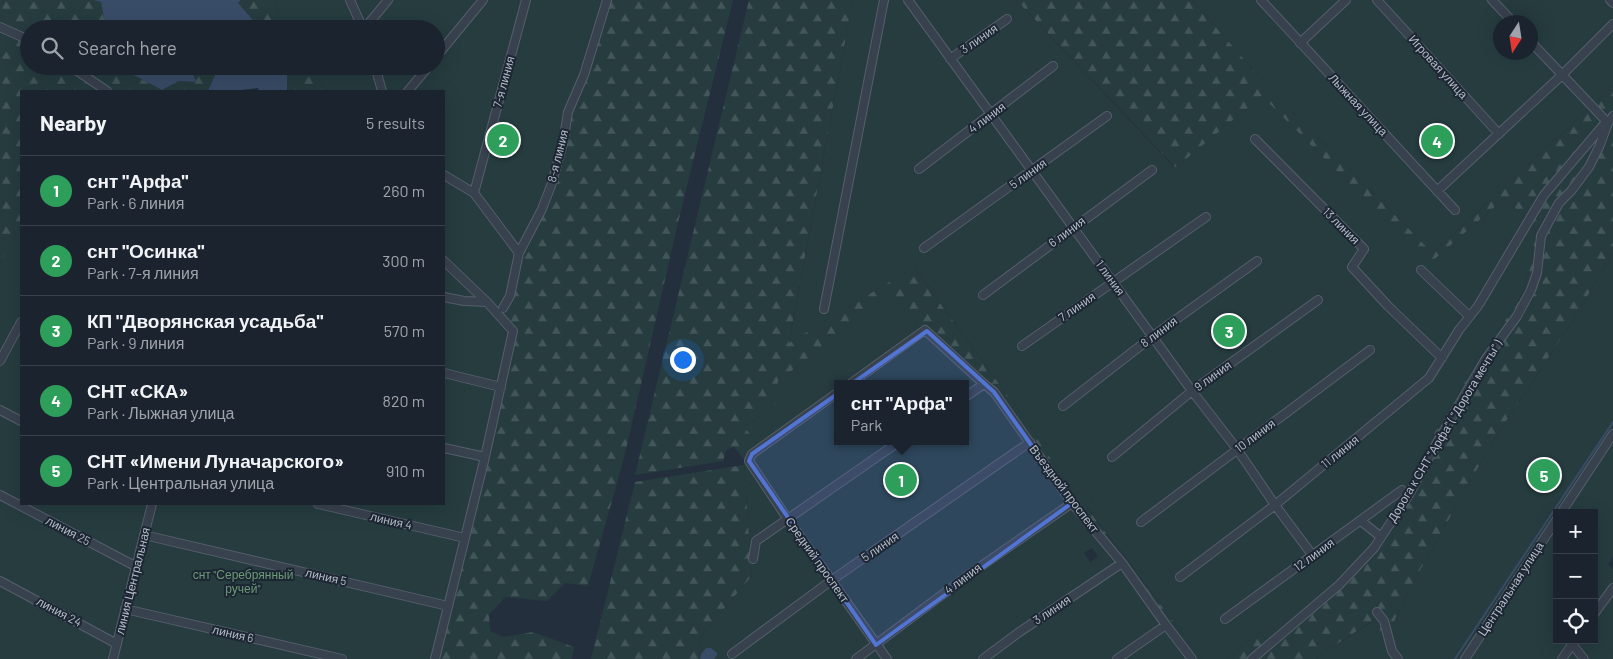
<!DOCTYPE html>
<meta charset="utf-8">
<style>
:root{--surface:#1b232e;--page:#242b36;--text:#f1f3f6;--muted:#a0a4aa;--line:#39404a;--accent:#8bbbb9}
body{margin:0;font-family:Barlow,sans-serif;background:var(--page);color:var(--text)}
.controls{position:absolute;right:15px;bottom:15px;display:grid;overflow:hidden;border-radius:0px;box-shadow:0 5px 20px #0002}
.controls button{width:45px;height:45px;display:grid;place-items:center;padding:0;border:0;border-bottom:1px solid var(--line);background:var(--surface);color:var(--text);font:25px sans-serif}
.compass{position:absolute;left:1493px;top:15px;width:45px;height:45px;border-radius:50%;background:var(--surface);box-shadow:0 5px 20px #0002;rotate:192deg}
.you{position:absolute;left:682px;top:359px;width:18px;height:18px;margin:-12px;border:4px solid #fff;border-radius:50%;background:#1a73e8;box-shadow:0 0 0 8px #1a73e833}
.badge{display:grid;place-items:center;width:32px;height:32px;border-radius:50%;background:var(--accent);color:#fff;font-size:16px;font-weight:700}
.pin{position:absolute;translate:-50% -50%;border:2px solid #fff;box-shadow:0 1px 5px #0006}
.popup{position:absolute;left:834px;top:380px;width:135px;height:65px;box-sizing:border-box;display:grid;place-content:center;border-radius:0px;background:var(--surface);filter:drop-shadow(0 1px 4px #0005);font-size:16px;white-space:nowrap;color:var(--muted)}
.popup b{font-size:19px;color:var(--text)}
.popup::after{content:'';position:absolute;left:50%;top:100%;margin-left:-10px;border:10px solid transparent;border-top-color:var(--surface)}
.list{margin:0;padding:0;list-style:none}
h2{display:flex;justify-content:space-between;align-items:center;height:65px;margin:0;padding:0 20px;font-size:21px}
h2 small{font-size:16px;font-weight:400;color:var(--muted)}
.list li{display:grid;grid-template-columns:32px 1fr auto;gap:15px;align-items:center;box-sizing:border-box;height:70px;padding:0 20px;border-top:1px solid var(--line)}
.list b{display:block;font-size:19px;white-space:nowrap}
.list p{margin:0;font-size:16px;white-space:nowrap;color:var(--muted)}
.list em{font-size:16px;font-style:normal;color:var(--muted)}
.icon{flex:none;width:28px;height:28px;fill:none;stroke:currentColor;stroke-width:2;stroke-linecap:round;stroke-linejoin:round}
.map{position:relative;flex:none;width:1613px;height:659px;overflow:hidden}
.search{position:absolute;background:var(--surface);box-shadow:0 5px 20px #0002;left:20px;top:20px;width:425px;height:55px;display:flex;align-items:center;gap:12px;box-sizing:border-box;padding:0 18px;border-radius:28px;color:var(--muted);font-size:19px}
.panel{position:absolute;background:var(--surface);box-shadow:0 5px 20px #0002;left:20px;top:90px;width:425px;height:415px;border-radius:0px}
.map>svg:first-child{display:block}
.forest{fill:url(#forest-firs)}
.garden{fill:#263c3f;fill-rule:evenodd}
.water{fill:#394c67}
.lines{fill:none;stroke-linecap:round;stroke-linejoin:round}
.stream{stroke:#394c67;stroke-width:2}
.street-casing{stroke:#565f6c;stroke-width:10}
.street{stroke:#38414e;stroke-width:8}
.marked{fill:#5274d3;fill-opacity:0.2;stroke:#5274d3;stroke-width:4;stroke-linejoin:round}
.labels{text-anchor:middle;stroke-width:4;stroke-linejoin:round;paint-order:stroke}
.street-label{font-size:12px;fill:#b4bcc9;stroke:#1d2633}
.park-label{font-size:12px;fill:#6b9a76;stroke:#1d2633}
</style>
<div class="map">
<svg width="1613" height="659" viewBox="0 0 1613 659">
<defs>
<pattern id="forest-firs" width="22" height="20" patternUnits="userSpaceOnUse" patternTransform="scale(1.25)"><rect width="22" height="20" fill="#263c3f"/><path d="M5 1l3.5 6h-7zM16 11l3.5 6h-7z" fill="#435659"/></pattern>
</defs>
<rect width="100%" height="100%" fill="#242f3e"/>
<path class="forest" d="M0 0H93L101 2 106 29H29V66H122L124 70 162 90 179 81 195 82 190 66H219L208 91H107L100 86 97 91H21V226L0 263Z
M241 0H275L279 14 293 29H272L254 21 238 3Z
M606 0H733L681 210 624 458 588 586 565 583 547 601 505 597 489 615 490 631 504 637 533 632 574 647 572 659H435L499 316 519 253Z
M749 0H853L789 342 913 266 1032 429 1074 495 1084 489 1093 502 1087 508 1202 659H1192L920 329 901 303 775 405 745 427 760 448 747 463 734 447 726 450 723 461 635 475Z
M1016 0H1192L1274 93 1433 253 1613 86V253L1574 319 1495 438 1404 599 1405 603 1398 612 1392 628 1380 631 1375 619 1325 652 1317 659H1226L1260 632 1267 641 1334 583 1369 547 1412 479 1430 440 1480 357 1520 298 1526 284 1530 267 1536 229 1505 198 1429 265 1262 97 1176 168Z
M287 66H314L324 91H287Z
M744 465 752 576 700 637 699 659H591L635 482Z"/>
<path class="garden" d="M275 0H606L568 112 557 168 519 253 510 296 499 316 513 331 435 659H0V263L21 226V504H444V91H324L314 66H436V29H293L279 14Z
M853 0H1016L1175 168 1262 96 1429 264 1505 198 1536 229 1530 267 1526 284 1520 298 1480 357 1430 440 1412 479 1369 547 1334 583 1267 641 1260 632 1226 659H1202L1087 507 1093 502 1084 490 1074 495 1032 429 914 267 789 343Z
M1192 0H1613V86L1433 253 1274 93ZM1500 22H1530V52H1500Z
M1613 253V557L1608 565 1613 569V659H1317L1325 652 1376 619 1380 631 1392 628 1398 612 1405 603 1404 599 1495 438 1574 319ZM1557 513H1594V640H1557Z
M887 297 901 303 920 329 996 393 1067 496 1192 659H714L717 655 711 648H706L701 654 700 659H699L700 637 752 576 744 465 760 448 745 427 775 405 778 381ZM837 384H965V441H837ZM1092 548 1098 556 1090 562 1084 553Z"/>
<path class="water" d="M93 0H241L238 3 254 21 272 29H106L101 2Z
M122 66H190L196 82 179 81 162 90 124 70Z
M219 66H287V91H259L258 88 233 91H208Z
M706 648H711L717 653V655L714 659H700L701 654Z"/>
<g class="lines">
<path class="stream" d="M1455 659 1613 422"/>
<g class="street-casing">
<path id="street" d="M350 0 363 29
M908 0 1192 391 1237 449 1275 505 1313 556
M1261 0 1455 210
M1377 0 1499 134
M1492 0 1513 22
M1610 0 1613 3
M0 27 29 40
M364 29 388 0
M1530 41 1608 123
M1300 43 1346 0
M436 57 483 0
M950 59 1007 19
M70 66 107 91
M375 66 382 91
M408 91 429 66
M1255 139 1364 249 1352 267 1388 306 1442 358
M919 169 1053 66
M444 175 474 193 519 253
M1437 191 1562 75 1613 24
M474 193 526 0
M924 248 1107 116
M1421 270 1469 316
M983 295 1152 170
M444 297 464 301 487 302
M503 308 510 296 519 253 542 209 552 183 563 143 568 112 584 75 607 0
M824 309 884 0
M1022 346 1206 217
M0 361 21 322
M444 373 501 387
M850 384 925 330 984 384 994 392 1072 503 1122 563 1166 625 1192 659
M837 393 752 454 749 461 787 518 887 659
M965 397 984 384
M1063 406 1153 336 1257 261
M0 410 21 421
M444 448 485 457
M1112 457 1192 391 1318 300
M0 495 137 567
M318 504 465 538
M1561 513 1613 434
M1361 521 1381 537
M1141 522 1370 350
M144 535 448 606
M753 559 756 541 900 441
M1180 577 1275 505 1429 378 1459 330 1478 306 1544 195 1606 122
M0 581 117 644
M125 609 342 659
M1377 612 1384 621 1392 651 1398 659
M1594 614 1613 588
M1225 619 1402 490
M1572 644 1584 659
M732 654 832 580 1030 442
M113 659 152 504
M435 659 485 457 513 331 487 302 444 261
M856 659 974 571 1072 503
M983 659 1018 633 1122 563
M1117 659 1166 625
M1252 659 1339 585 1374 548 1410 493 1435 446 1485 360 1517 316 1531 290 1537 273 1541 236 1559 203 1571 191 1589 167 1599 147 1608 123 1613 116
M1465 659 1557 519
M1562 659 1575 640"/>
</g>
<use href="#street" class="street"/>
</g>
<path class="marked" d="M927 331 994 392 1072 503 876 645 749 461 752 454Z"/>
<g class="labels">
<g class="street-label">
<text transform="translate(979 39) rotate(-35)" y="4">3 линия</text>
<text transform="translate(1438 67) rotate(48)" y="4">Игровая улица</text>
<text transform="translate(504 82) rotate(-75)" y="4">7-я линия</text>
<text transform="translate(1358 105) rotate(47)" y="4">Лыжная улица</text>
<text transform="translate(987 118) rotate(-37)" y="4">4 линия</text>
<text transform="translate(558 156) rotate(-76)" y="4">8-я линия</text>
<text transform="translate(1028 174) rotate(-36)" y="4">5 линия</text>
<text transform="translate(1341 226) rotate(45)" y="4">13 линия</text>
<text transform="translate(1067 232) rotate(-37)" y="4">6 линия</text>
<text transform="translate(1110 278) rotate(54)" y="4">1 линия</text>
<text transform="translate(1077 307) rotate(-35)" y="4">7 линия</text>
<text transform="translate(1159 332) rotate(-37)" y="4">8 линия</text>
<text transform="translate(1213 376) rotate(-36)" y="4">9 линия</text>
<text transform="translate(1445 431) rotate(-59)" y="4">Дорога к СНТ "Арфа" ( "Дорога мечты" )</text>
<text transform="translate(1255 436) rotate(-37)" y="4">10 линия</text>
<text transform="translate(1340 452) rotate(-39)" y="4">11 линия</text>
<text transform="translate(1064 489) rotate(53)" y="4">Въездной проспект</text>
<text transform="translate(391 521) rotate(13)" y="4">линия 4</text>
<text transform="translate(68 531) rotate(28)" y="4">линия 25</text>
<text transform="translate(880 547) rotate(-35)" y="4">5 линия</text>
<text transform="translate(1314 555) rotate(-36)" y="4">12 линия</text>
<text transform="translate(817 560) rotate(55)" y="4">Средний проспект</text>
<text transform="translate(326 577) rotate(13)" y="4">линия 5</text>
<text transform="translate(963 579) rotate(-37)" y="4">4 линия</text>
<text transform="translate(133 581) rotate(-76)" y="4">линия Центральная</text>
<text transform="translate(1511 589) rotate(-57)" y="4">Центральная улица</text>
<text transform="translate(1052 610) rotate(-34)" y="4">3 линия</text>
<text transform="translate(59 612) rotate(28)" y="4">линия 24</text>
<text transform="translate(233 634) rotate(13)" y="4">линия 6</text>
</g>
<g class="park-label">
<text x="243" y="579">снт "Серебрянный<tspan x="243" dy="14">ручей"</tspan></text>
</g>
</g>
</svg>
<div class="controls">
<button>+</button>
<button>−</button>
<button><svg class="icon" aria-label="locate" viewBox="0 0 24 24"><circle cx="12" cy="12" r="6"/><path d="M12 2v4M12 18v4M2 12h4M18 12h4"/></svg></button>
</div>
<svg class="compass" viewBox="-18 -18 36 36"><path d="M0-13l5 13h-10z" fill="#e53935"/><path d="M0 13l5-13h-10z" fill="#a0a4aa"/></svg>
<div class="you"></div>
<div class="pin badge" style="left:901px;top:480px;background:#2e9e5b">1</div>
<div class="popup"><b>снт &quot;Арфа&quot;</b>Park</div>
<div class="pin badge" style="left:503px;top:140px;background:#2e9e5b">2</div>
<div class="pin badge" style="left:1229px;top:331px;background:#2e9e5b">3</div>
<div class="pin badge" style="left:1437px;top:141px;background:#2e9e5b">4</div>
<div class="pin badge" style="left:1544px;top:475px;background:#2e9e5b">5</div>
<div class="search"><svg class="icon" aria-label="search" viewBox="0 0 24 24"><circle cx="10" cy="10" r="6"/><path d="M15 15l6 6"/></svg>Search here</div>
<section class="panel">
<h2>Nearby<small>5 results</small></h2>
<ul class="list">
<li><span class="badge" style="background:#2e9e5b">1</span><div><b>снт &quot;Арфа&quot;</b><p>Park · 6 линия</p></div><em>260 m</em></li>
<li><span class="badge" style="background:#2e9e5b">2</span><div><b>снт &quot;Осинка&quot;</b><p>Park · 7-я линия</p></div><em>300 m</em></li>
<li><span class="badge" style="background:#2e9e5b">3</span><div><b>КП &quot;Дворянская усадьба&quot;</b><p>Park · 9 линия</p></div><em>570 m</em></li>
<li><span class="badge" style="background:#2e9e5b">4</span><div><b>СНТ «СКА»</b><p>Park · Лыжная улица</p></div><em>820 m</em></li>
<li><span class="badge" style="background:#2e9e5b">5</span><div><b>СНТ «Имени Луначарского»</b><p>Park · Центральная улица</p></div><em>910 m</em></li>
</ul>
</section>
</div>
